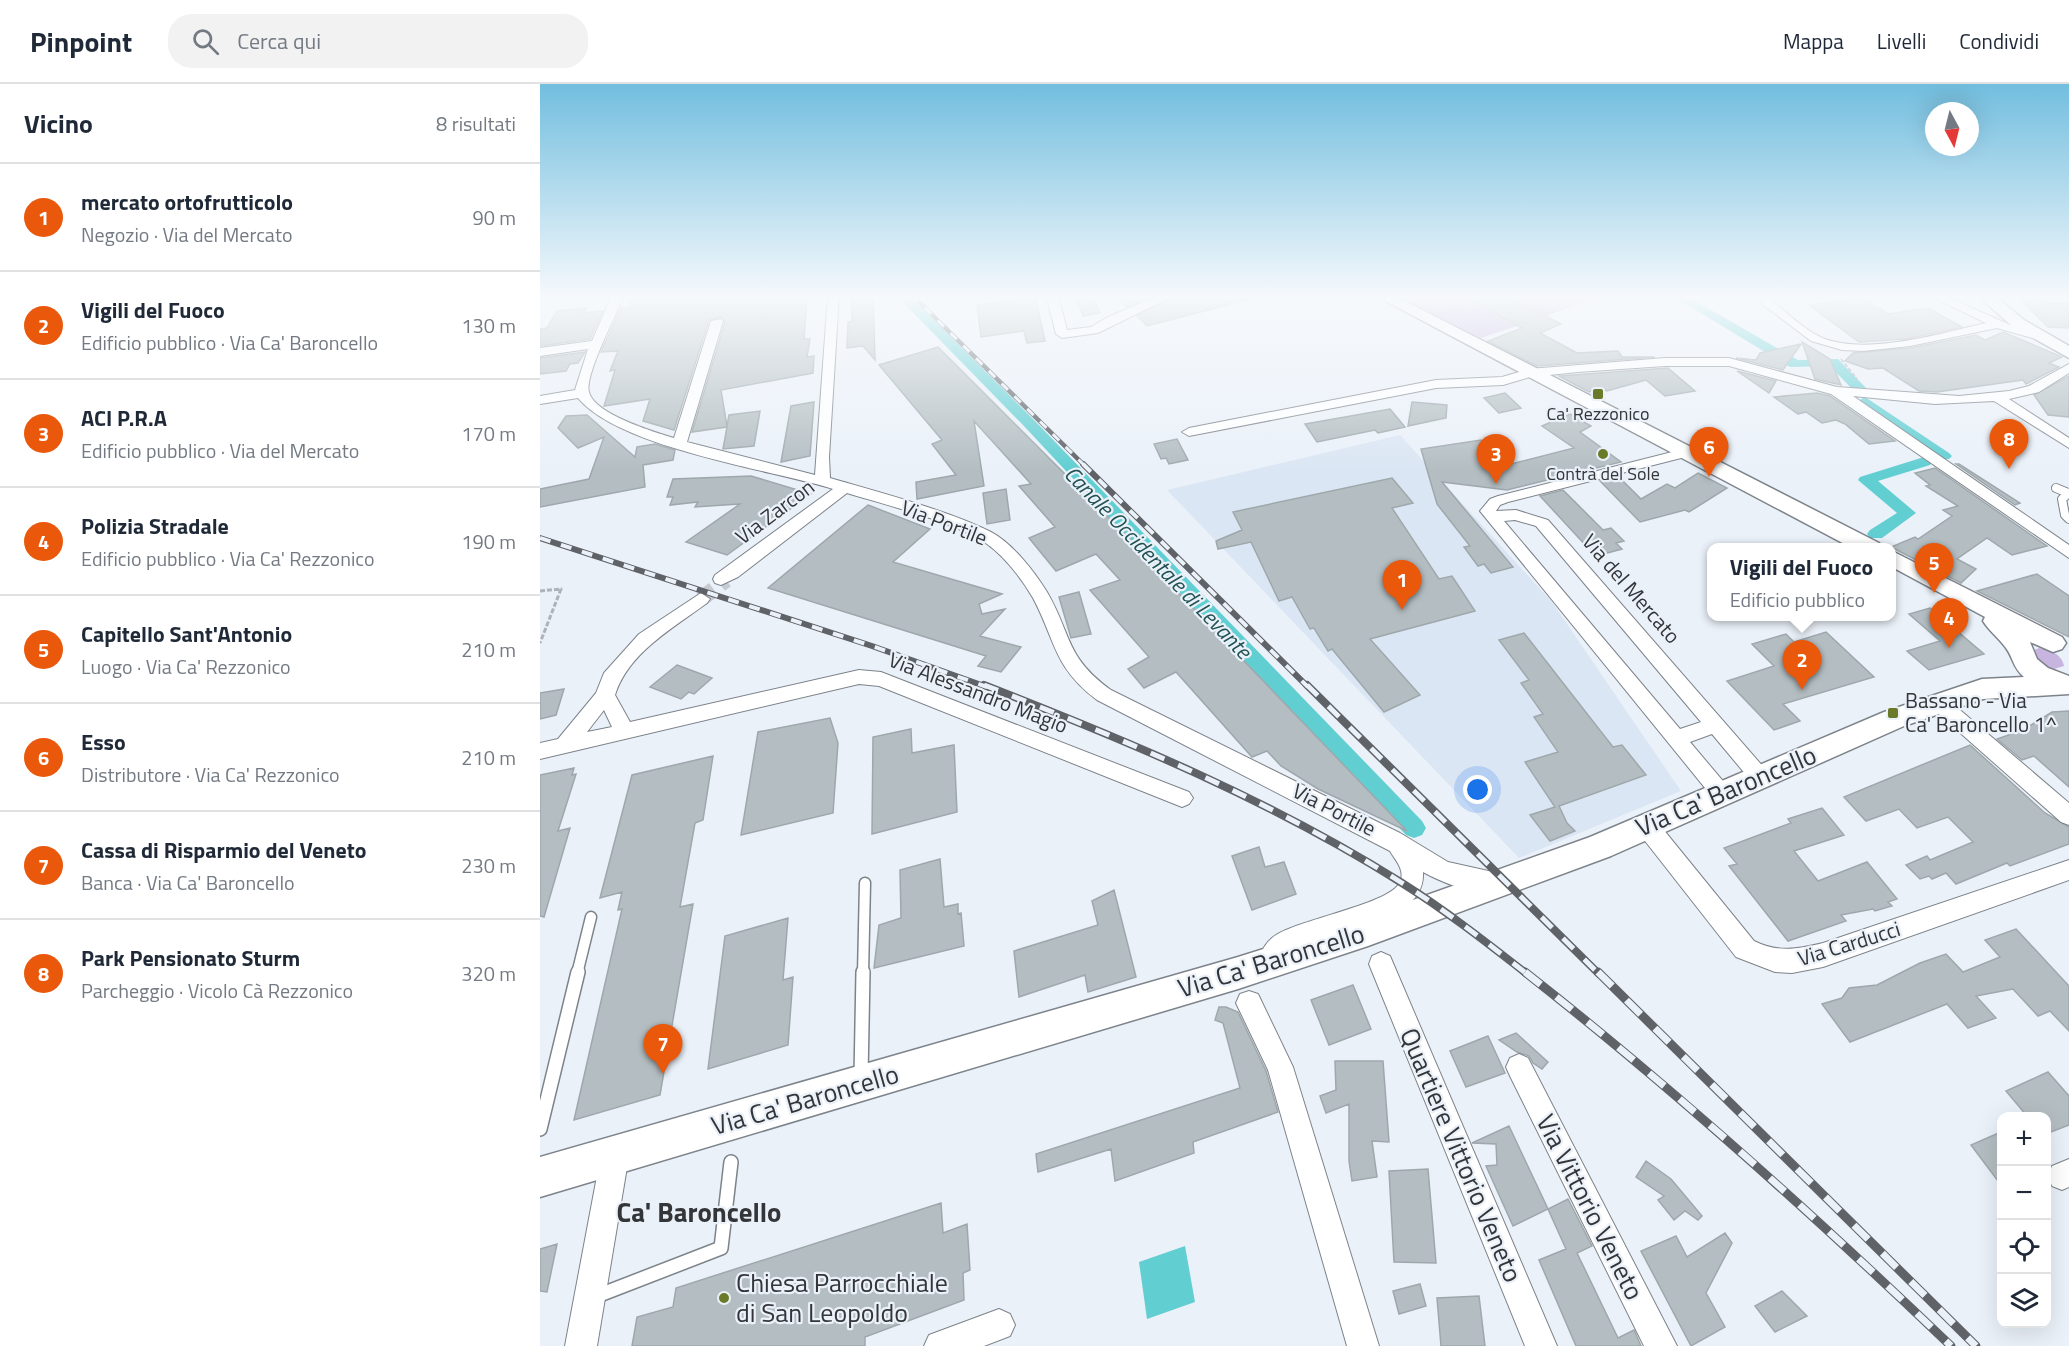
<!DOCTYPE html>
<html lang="it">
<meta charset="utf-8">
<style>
:root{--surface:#fff;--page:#f2f2f3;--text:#1f2937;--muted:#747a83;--line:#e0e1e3;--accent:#ea580c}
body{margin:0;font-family:"Titillium Web",sans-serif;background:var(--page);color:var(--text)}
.controls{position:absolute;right:18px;bottom:18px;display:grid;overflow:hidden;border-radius:12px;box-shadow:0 6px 24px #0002}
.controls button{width:54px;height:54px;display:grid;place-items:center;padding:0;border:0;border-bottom:2px solid var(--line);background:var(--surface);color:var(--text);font:30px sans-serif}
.compass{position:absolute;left:1385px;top:18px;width:54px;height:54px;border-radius:50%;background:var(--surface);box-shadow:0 6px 24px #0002;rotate:173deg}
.you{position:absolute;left:938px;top:706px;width:21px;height:21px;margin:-15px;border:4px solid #fff;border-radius:50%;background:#1a73e8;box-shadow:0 0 0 9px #1a73e833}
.badge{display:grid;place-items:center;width:39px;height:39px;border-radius:50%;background:var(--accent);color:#fff;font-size:20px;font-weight:700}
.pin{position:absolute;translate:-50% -50px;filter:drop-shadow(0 2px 3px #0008)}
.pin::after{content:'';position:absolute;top:32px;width:21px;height:18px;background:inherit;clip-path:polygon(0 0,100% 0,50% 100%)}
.popup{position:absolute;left:1167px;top:459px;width:189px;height:78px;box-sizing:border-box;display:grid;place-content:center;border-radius:12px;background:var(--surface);filter:drop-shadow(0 2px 4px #0005);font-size:20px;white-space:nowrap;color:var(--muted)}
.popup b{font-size:22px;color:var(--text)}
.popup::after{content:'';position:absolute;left:50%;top:100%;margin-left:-12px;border:12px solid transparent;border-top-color:var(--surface)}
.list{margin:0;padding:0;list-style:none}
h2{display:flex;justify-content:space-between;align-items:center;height:78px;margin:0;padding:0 24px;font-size:26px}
h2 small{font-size:20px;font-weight:400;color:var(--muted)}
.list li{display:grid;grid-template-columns:39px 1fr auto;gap:18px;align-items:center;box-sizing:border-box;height:108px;padding:0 24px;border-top:2px solid var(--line)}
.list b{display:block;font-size:22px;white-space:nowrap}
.list p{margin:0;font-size:20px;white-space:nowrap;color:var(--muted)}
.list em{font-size:20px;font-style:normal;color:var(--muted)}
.icon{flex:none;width:33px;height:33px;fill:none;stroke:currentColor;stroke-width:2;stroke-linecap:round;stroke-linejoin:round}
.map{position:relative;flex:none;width:1529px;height:1262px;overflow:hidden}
header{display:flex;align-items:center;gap:36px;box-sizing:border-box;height:84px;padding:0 30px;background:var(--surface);border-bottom:2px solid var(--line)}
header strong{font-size:28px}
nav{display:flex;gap:33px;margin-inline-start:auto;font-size:21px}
.search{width:420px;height:54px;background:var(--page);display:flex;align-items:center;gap:15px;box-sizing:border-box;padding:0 21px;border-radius:24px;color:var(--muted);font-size:22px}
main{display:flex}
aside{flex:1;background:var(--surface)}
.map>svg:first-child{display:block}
.built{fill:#dbe6f4}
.green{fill:#c7b4df}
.water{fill:#61ced2}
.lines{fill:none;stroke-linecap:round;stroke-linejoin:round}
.canal{fill:#61ced2;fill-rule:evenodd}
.building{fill:#b4bec2;stroke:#9ea8ac;stroke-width:1.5}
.street-tunnel{stroke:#c6cbd2;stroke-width:16;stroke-dasharray:16 8;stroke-linecap:butt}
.lane-far2-casing{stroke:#7d838a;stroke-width:10}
.lane-far1-casing{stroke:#7d838a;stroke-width:13}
.lane-casing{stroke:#7d838a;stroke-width:16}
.street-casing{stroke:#7d838a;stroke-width:2}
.secondary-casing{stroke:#7d838a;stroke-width:3}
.path-far1{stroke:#aeb3b9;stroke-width:2;stroke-dasharray:4 2;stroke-linecap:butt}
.path{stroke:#aeb3b9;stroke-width:3;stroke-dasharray:5 2;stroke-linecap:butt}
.lane-far2{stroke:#fff;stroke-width:8}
.lane-far1{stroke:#fff;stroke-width:10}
.lane{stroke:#fff;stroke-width:13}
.street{fill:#fff;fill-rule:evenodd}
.secondary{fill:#fff;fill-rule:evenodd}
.rail-far3-casing{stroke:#5f6266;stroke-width:4.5}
.rail-far2-casing{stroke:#5f6266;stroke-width:6}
.rail-far1-casing{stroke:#5f6266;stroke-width:8}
.rail-casing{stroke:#5f6266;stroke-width:9}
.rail-far3{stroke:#ebf1f9;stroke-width:3;stroke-dasharray:9;stroke-linecap:butt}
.rail-far2{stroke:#ebf1f9;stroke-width:4;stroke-dasharray:11;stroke-linecap:butt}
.rail-far1{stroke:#ebf1f9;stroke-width:5;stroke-dasharray:15;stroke-linecap:butt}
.rail{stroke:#ebf1f9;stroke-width:7;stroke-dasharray:20;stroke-linecap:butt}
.poi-dot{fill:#6b7a28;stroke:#ebf1f9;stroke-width:2}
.labels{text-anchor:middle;stroke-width:4.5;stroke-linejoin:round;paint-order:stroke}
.far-poi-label{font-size:18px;fill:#333538;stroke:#ebf1f9}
.street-label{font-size:21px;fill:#333538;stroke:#ebf1f9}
.poi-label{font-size:21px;fill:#333538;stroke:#ebf1f9;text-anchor:start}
.water-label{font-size:22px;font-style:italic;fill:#225254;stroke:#ebf1f9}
.near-street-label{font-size:26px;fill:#333538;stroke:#ebf1f9}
.near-poi-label{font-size:26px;fill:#333538;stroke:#ebf1f9;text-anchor:start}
.near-neighbourhood-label{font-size:27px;font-weight:bold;fill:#333538;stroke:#ebf1f9}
</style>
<header>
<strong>Pinpoint</strong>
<div class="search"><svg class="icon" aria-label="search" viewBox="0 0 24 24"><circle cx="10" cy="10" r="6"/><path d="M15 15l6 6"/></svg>Cerca qui</div>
<nav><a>Mappa</a><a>Livelli</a><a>Condividi</a></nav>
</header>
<main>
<aside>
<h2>Vicino<small>8 risultati</small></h2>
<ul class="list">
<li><span class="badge">1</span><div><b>mercato ortofrutticolo</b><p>Negozio · Via del Mercato</p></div><em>90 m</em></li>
<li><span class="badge">2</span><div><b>Vigili del Fuoco</b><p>Edificio pubblico · Via Ca' Baroncello</p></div><em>130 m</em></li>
<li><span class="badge">3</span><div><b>ACI P.R.A</b><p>Edificio pubblico · Via del Mercato</p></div><em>170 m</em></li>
<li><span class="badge">4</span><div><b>Polizia Stradale</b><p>Edificio pubblico · Via Ca' Rezzonico</p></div><em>190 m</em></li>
<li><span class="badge">5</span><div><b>Capitello Sant'Antonio</b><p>Luogo · Via Ca' Rezzonico</p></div><em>210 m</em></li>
<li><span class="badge">6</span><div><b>Esso</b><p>Distributore · Via Ca' Rezzonico</p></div><em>210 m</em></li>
<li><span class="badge">7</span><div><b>Cassa di Risparmio del Veneto</b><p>Banca · Via Ca' Baroncello</p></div><em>230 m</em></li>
<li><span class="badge">8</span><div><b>Park Pensionato Sturm</b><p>Parcheggio · Vicolo Cà Rezzonico</p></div><em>320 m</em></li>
</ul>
</aside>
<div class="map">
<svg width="1529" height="1262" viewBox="0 0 1529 1262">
<rect width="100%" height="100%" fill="#ebf1f9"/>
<path class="built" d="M860 351 1012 518 1141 707 979 774 627 406Z"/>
<path class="green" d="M855 211H921L958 231 989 238 941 254Z
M966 211H1078L1033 222 995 236 986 221Z
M1499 564C1510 566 1522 570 1524 582L1514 585 1499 580 1492 567Z"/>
<path class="water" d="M645 1162 655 1218 607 1235 599 1178Z"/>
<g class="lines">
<path class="canal" d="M356 211H369L493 335 882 737 886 744 882 751 874 754 866 751 483 341Z
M1131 211H1145L1258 276 1298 275 1326 304 1319 308 1314 307 1290 282 1250 283Z
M1325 313 1409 369 1412 372 1409 375H1399L1320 320 1318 317Z
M1384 373 1390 375 1392 378 1390 381 1338 397 1376 429 1342 454H1330L1327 450 1330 446 1357 429 1318 396 1320 393Z"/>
</g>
<path class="building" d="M95 211H249L250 215 267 213 264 255H270L267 273 274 272 273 289 181 306 187 342 189 331 220 327 214 362 183 365 187 343 152 348 185 238 181 233 169 236 134 346 103 337 110 315 64 322 75 286 70 287 78 267 61 268 81 224H88Z
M333 211 335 276 323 262 307 264 308 238 312 237V212Z
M575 211H615L587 223Z
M637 211H706L707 216 607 242 597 232Z
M921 211H966L1021 240 1000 249 1037 269 1078 267 1082 273H1115L997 282 948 257 982 244Z
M1476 211 1502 212 1509 219H1529V244L1508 243Z
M495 212 505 257 487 259 484 247 441 253 437 221Z
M554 213 560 229 543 232 537 215Z
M1320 213 1348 230 1388 224 1422 243 1366 255 1319 258 1269 221Z
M46 224 43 229 63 227 50 255 0 262V245L7 244 17 227Z
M1463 248 1522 273 1509 279 1519 283 1486 300 1483 296 1397 308 1379 307 1343 284 1328 285 1305 277 1313 269 1370 264 1436 251 1445 256Z
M1262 258 1290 275 1301 301 1275 295Z
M1261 260 1243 286 1196 274 1216 276 1220 269Z
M398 263 613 478 611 480 867 747 778 705 741 682 727 667 712 673 636 588 604 604 588 585 609 573 550 506 580 496 556 470 516 487 489 454 515 443 479 402 491 400 434 337 444 402 377 415 376 398 416 391 392 360 402 356 339 281Z
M45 268 38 279 30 280 26 287 0 290V274Z
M1128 284 1155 307 1125 312 1106 296 1067 307 1060 304 1049 308 1019 292Z
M1197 287 1236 297 1229 309Z
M1529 292V333L1508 331 1494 311Z
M965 309 981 324 959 329 944 314Z
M1277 309 1290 312 1355 357 1329 360 1305 340 1296 336 1282 339 1266 328 1258 330 1234 313Z
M274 318 270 372 241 378 251 322Z
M872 318 907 321 906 334 868 342Z
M850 325 865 343 838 349 835 346 777 358 765 340Z
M1030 330 1051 342 1040 348 1081 378 967 406 902 398 973 483 951 489 944 480 938 482 924 463 930 462 897 420 881 365 941 356 954 373 963 371 971 380 1034 364 1002 342Z
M47 331 95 373 97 363 115 360 135 366 133 376 103 381 105 403 0 423V405L49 395 64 353 38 364 18 344 26 332Z
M637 355 648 376 629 380 626 374 621 375 614 360Z
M1416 380H1419L1480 419 1475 421Z
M1395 384 1507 462 1472 471 1447 454 1417 475 1436 485 1421 499 1351 463 1375 453 1378 455 1412 432 1403 426 1418 422 1386 402 1390 401 1375 389Z
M1158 389 1187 404 1149 428 1145 426 1100 438 1060 397 1078 392 1101 415 1127 400 1135 404Z
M211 392 271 410 187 471 146 458 200 420 155 423 158 418 130 421 133 413H127L133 395Z
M852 394 873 419 852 424 899 495 912 492 935 527 830 555 880 611 844 628 792 565 788 567 774 544 770 545 752 513 739 517 711 458 678 465 676 457 702 446 693 428Z
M466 405 470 436 447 440 443 409Z
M1023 406 1063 446 1071 444 1084 457 1076 459 1082 465 1060 471 1053 463 1048 464 1000 412Z
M328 421 390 445 353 478 462 510 439 520 442 530 465 525 440 552 481 563 461 588 438 582 446 572 228 504Z
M1497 490 1529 512V553L1437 507Z
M539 508 551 550 531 554 519 513Z
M1390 524 1444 570 1389 586 1367 567 1400 557 1369 530Z
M1286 548 1334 593 1243 620 1260 637 1234 646 1187 597 1234 582 1212 560 1246 550 1254 558Z
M984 549 1073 663 1082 661 1106 691 1019 722 1027 739 1035 747 1010 757 990 731 1015 723 985 678 1018 668 994 633 1003 630 981 599 989 596 959 556Z
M137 581 172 594 154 610 149 608 141 615 110 603Z
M24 605 16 631 0 635V609Z
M1529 627V703L1494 672 1482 676 1457 655 1483 646 1512 628Z
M290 634 298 659 293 729 201 751 218 648Z
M371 645 372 669 414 661 417 728 332 750 333 653Z
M1430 661 1505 729 1529 743V760L1470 782 1467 779 1416 800 1406 789 1392 795 1389 792 1380 795 1366 781 1387 772 1390 776 1433 758 1408 733 1377 744 1359 725 1326 737 1304 713Z
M173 672 163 736 155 739 140 823 153 820 120 1011 34 1036 82 825 78 826 82 808 60 814 92 691Z
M34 684 32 691 36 690 18 747 30 744 4 833 0 832V691Z
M1282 724 1304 751 1254 767 1278 797 1327 778 1357 815 1348 818 1352 822 1335 827 1333 825 1301 831 1306 837 1248 857 1189 782 1197 780 1184 764 1251 739 1248 735Z
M719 763 725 783 744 778 756 810 712 826 692 772Z
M400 775 404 823 418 820V830L421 829 424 862 334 884 339 841 361 834 360 786Z
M574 806 596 893 548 908 545 891 479 913 474 867 558 841 552 817Z
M248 834 243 896 253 893 248 961 168 985 185 852Z
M1476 845 1529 902V947L1510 927 1498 932 1473 905 1436 912 1456 934 1428 944 1407 920 1310 958 1282 920 1302 914 1309 904 1337 901 1380 879 1406 870 1423 888 1460 873 1445 856Z
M813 901 831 945 789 961 771 916Z
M679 923H686L698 928 726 987 738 1028 653 1058 654 1069 575 1097 571 1065 498 1088 496 1070 700 1004 683 939 675 936Z
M976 949 1008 978 1002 985 993 979 989 972 977 968 959 956Z
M948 952 965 989 926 1003 910 967Z
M795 977H843L849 1058 832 1057 837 1093 812 1097 809 1077V1020L786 1029 780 1012 796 1006Z
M1508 988 1529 1012V1041L1506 1050V1032H1487L1466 1007Z
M969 1042 1008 1125 973 1142 946 1082 957 1081 956 1060 932 1059Z
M1461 1048V1101L1431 1061Z
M1106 1077 1131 1095 1162 1132 1158 1136 1145 1127 1134 1136 1118 1116 1124 1112 1096 1093Z
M888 1085 896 1179 854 1178 849 1087Z
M1028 1115 1052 1162 1037 1169 1078 1254 1094 1246 1101 1262H1036L999 1176 1026 1165 1008 1125Z
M401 1119 403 1149 427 1140 430 1186 423 1189 424 1216 325 1253V1262H92L97 1233 133 1223 136 1204Z
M1185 1149 1192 1159 1166 1209 1185 1243 1151 1262 1101 1167 1136 1152 1147 1173Z
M17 1160 7 1208 0 1207V1165Z
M880 1200 886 1222 859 1230 853 1207Z
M1242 1207 1267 1232 1235 1248 1215 1222Z
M939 1212 945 1262H901L897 1214Z"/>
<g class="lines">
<path class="street-tunnel" d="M161 515 186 496"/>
<g class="lane-far2-casing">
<path id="lane-far2" d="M1516 404 1528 409
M1529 409 1522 415 1525 431 1529 435"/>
</g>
<g class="lane-far1-casing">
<path id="lane-far1" d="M37 890 51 833
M323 890 325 799"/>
</g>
<g class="lane-casing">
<path id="lane" d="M321 992 323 888
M0 1045 38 888
M57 1212 181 1164 191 1078"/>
</g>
<g class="street-casing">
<path id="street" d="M3 211H17L11 214Z
M69 211H80L82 216C75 233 44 293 49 308 54 330 114 348 134 354L171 237 181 235 183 237 147 358 275 391 288 211H299L289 373 290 394C338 408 407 426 451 448 473 460 494 487 507 508 532 551 525 573 571 606L860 749 908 778 962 790 965 797 962 804C937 813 905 800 883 788 884 804 876 815 864 824L760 863C749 870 743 880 731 885L722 881 719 873C722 866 726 859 732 854 754 835 854 821 861 796 864 784 855 776 850 767L557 616C513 583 516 557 493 514 481 493 461 468 441 456 407 436 346 421 307 409L198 493 181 501 175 499 173 495 175 491 293 405C228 385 80 364 38 314L0 320V312L35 306 48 265 0 272V264L52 257 70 216Z
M506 211H518L527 246 551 243 568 233 620 211H635L558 249 522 254 516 250Z
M1203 211H1253L1232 217C1249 230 1265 247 1285 255 1330 271 1402 249 1446 239L1388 211H1402L1473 242 1502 251 1496 255 1457 244 1370 262 1323 267 1302 266 1271 257 1222 220 1221 216Z
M1125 274H1189L1297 303 1419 312 1469 307 1489 302 1529 280V289L1499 308 1469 315 1529 354V364L1454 317 1395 320 1313 312 1529 461V474L1291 310 1189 282H1125L1038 288 990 293 963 301 896 304 649 352 642 348 649 344 896 296 962 293 989 285Z
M1144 365 1149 366V372L968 418 960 421 956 427 976 426 1008 436 1226 686 1229 692 1226 698 1219 700 1212 698 1172 650 1150 658 1188 703 1192 709 1188 715 1181 718 1174 715 940 427 950 415 958 412ZM975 436 996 442 1161 638 1140 645 964 437Z
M161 509 170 515 167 519C133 544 88 569 75 611L90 638 319 586 341 588 649 708 653 714 649 720 642 723 339 602 319 600 0 675V659L18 655 56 609 64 589 99 550ZM64 626 72 643 47 648Z
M1399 612 1406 614 1529 719V741L1521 738 1392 624 1389 619 1392 614Z
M1106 732 1114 734 1214 857C1238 869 1258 865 1283 859L1529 776V796L1283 883 1252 889 1235 888 1196 873 1098 748 1095 741 1098 734Z
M841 868 850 872 1017 1262H985L829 880 832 872Z
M709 907 718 910 753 983 839 1262H807L728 986 696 919 700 910Z
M979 970 988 974 1137 1262H1104L970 992 966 983 970 974Z
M75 1057 85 1061 89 1071 57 1262H25L61 1071 65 1061Z
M1529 1075V1103L1522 1106 1512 1102 1508 1092 1512 1082Z
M459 1225 470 1230 475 1241 470 1252 444 1262H384L389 1251Z"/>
</g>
<g class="secondary-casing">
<path id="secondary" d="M834 211H853L1339 459 1342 464H1312Z
M1437 211H1454L1484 236 1529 262V274L1472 242Z
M1352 467 1522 553 1526 559 1522 565 1513 568 1490 558 1497 575 1508 584 1529 592V610L1443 615 1364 642 1071 772 828 862 698 905 0 1113V1073L698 873 828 832 1050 753 1344 628 1442 595 1484 593C1473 584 1473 573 1466 564 1459 554 1449 547 1443 537L1445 533 1352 483Z"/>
</g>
<path class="path-far1" d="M894 211 934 232 987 239
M988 211 1004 226
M1301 275 1317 295"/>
<path class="path" d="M0 507 21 505 0 559"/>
<use href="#lane-far2" class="lane-far2"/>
<use href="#lane-far1" class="lane-far1"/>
<use href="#lane" class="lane"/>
<use href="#street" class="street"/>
<use href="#secondary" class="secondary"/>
<g class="rail-far3-casing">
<path id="rail-far3" d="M372 211 545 382"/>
</g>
<g class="rail-far2-casing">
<path id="rail-far2" d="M543 380 768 603
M0 454 332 562 447 603"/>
</g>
<g class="rail-far1-casing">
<path id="rail-far1" d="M444 601C588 657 730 716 862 799 905 826 946 858 987 890
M767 601 1059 890"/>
</g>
<g class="rail-casing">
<path id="rail" d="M985 888C1134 1005 1274 1131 1411 1262
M1058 888 1436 1262"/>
</g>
<use href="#rail-far3" class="rail-far3"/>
<use href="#rail-far2" class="rail-far2"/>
<use href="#rail-far1" class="rail-far1"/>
<use href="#rail" class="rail"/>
</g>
<linearGradient id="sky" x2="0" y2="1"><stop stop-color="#72bedf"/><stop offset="0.55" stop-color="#f6f9fc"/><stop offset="1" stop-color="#f6f9fc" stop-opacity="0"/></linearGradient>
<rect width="1529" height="387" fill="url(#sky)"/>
<g class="poi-dot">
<rect x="1052" y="304" width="12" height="12" rx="3"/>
<circle cx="1063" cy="370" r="6"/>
<rect x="1347" y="623" width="12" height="12" rx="3"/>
<circle cx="184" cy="1214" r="6"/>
</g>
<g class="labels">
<g class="far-poi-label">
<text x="1058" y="336">Ca' Rezzonico</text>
<text x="1063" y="396">Contrà del Sole</text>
</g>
<g class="street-label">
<text transform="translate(235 428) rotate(-37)" y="7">Via Zarcon</text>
<text transform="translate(404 439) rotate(21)" y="7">Via Portile</text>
<text transform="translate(1091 505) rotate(49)" y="7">Via del Mercato</text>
<text transform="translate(438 609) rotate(21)" y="7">Via Alessandro Magio</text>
<text transform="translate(794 726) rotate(27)" y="7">Via Portile</text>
<text transform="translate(1309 860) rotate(-17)" y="7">Via Carducci</text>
</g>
<g class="poi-label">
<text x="1365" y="624">Bassano - Via<tspan x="1365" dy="24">Ca' Baroncello 1^</tspan></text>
</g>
<g class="water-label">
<text transform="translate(618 478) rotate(46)" y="8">Canale Occidentale di Levante</text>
</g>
<g class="near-street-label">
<text transform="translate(1186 707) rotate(-23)" y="9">Via Ca' Baroncello</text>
<text transform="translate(731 877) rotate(-17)" y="9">Via Ca' Baroncello</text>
<text transform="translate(265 1016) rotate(-16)" y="9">Via Ca' Baroncello</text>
<text transform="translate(921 1071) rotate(67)" y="9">Quartiere Vittorio Veneto</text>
<text transform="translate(1050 1123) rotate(63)" y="9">Via Vittorio Veneto</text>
</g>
<g class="near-poi-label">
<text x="196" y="1208">Chiesa Parrocchiale<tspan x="196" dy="30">di San Leopoldo</tspan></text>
</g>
<g class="near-neighbourhood-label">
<text x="159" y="1138">Ca' Baroncello</text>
</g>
</g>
</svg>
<div class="controls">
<button>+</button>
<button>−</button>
<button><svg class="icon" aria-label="locate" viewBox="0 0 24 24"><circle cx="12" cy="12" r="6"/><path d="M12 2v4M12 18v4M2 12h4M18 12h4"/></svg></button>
<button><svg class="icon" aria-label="layers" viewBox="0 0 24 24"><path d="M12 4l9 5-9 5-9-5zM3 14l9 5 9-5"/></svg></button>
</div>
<svg class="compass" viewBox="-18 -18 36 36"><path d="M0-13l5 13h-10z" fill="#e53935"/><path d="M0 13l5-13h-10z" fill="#747a83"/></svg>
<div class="you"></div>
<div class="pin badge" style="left:862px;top:526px">1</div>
<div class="pin badge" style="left:1262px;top:606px">2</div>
<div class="popup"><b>Vigili del Fuoco</b>Edificio pubblico</div>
<div class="pin badge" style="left:956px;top:400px">3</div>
<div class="pin badge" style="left:1409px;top:564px">4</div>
<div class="pin badge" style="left:1394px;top:509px">5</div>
<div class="pin badge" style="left:1169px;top:393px">6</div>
<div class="pin badge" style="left:123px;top:990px">7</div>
<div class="pin badge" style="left:1469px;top:385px">8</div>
</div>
</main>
